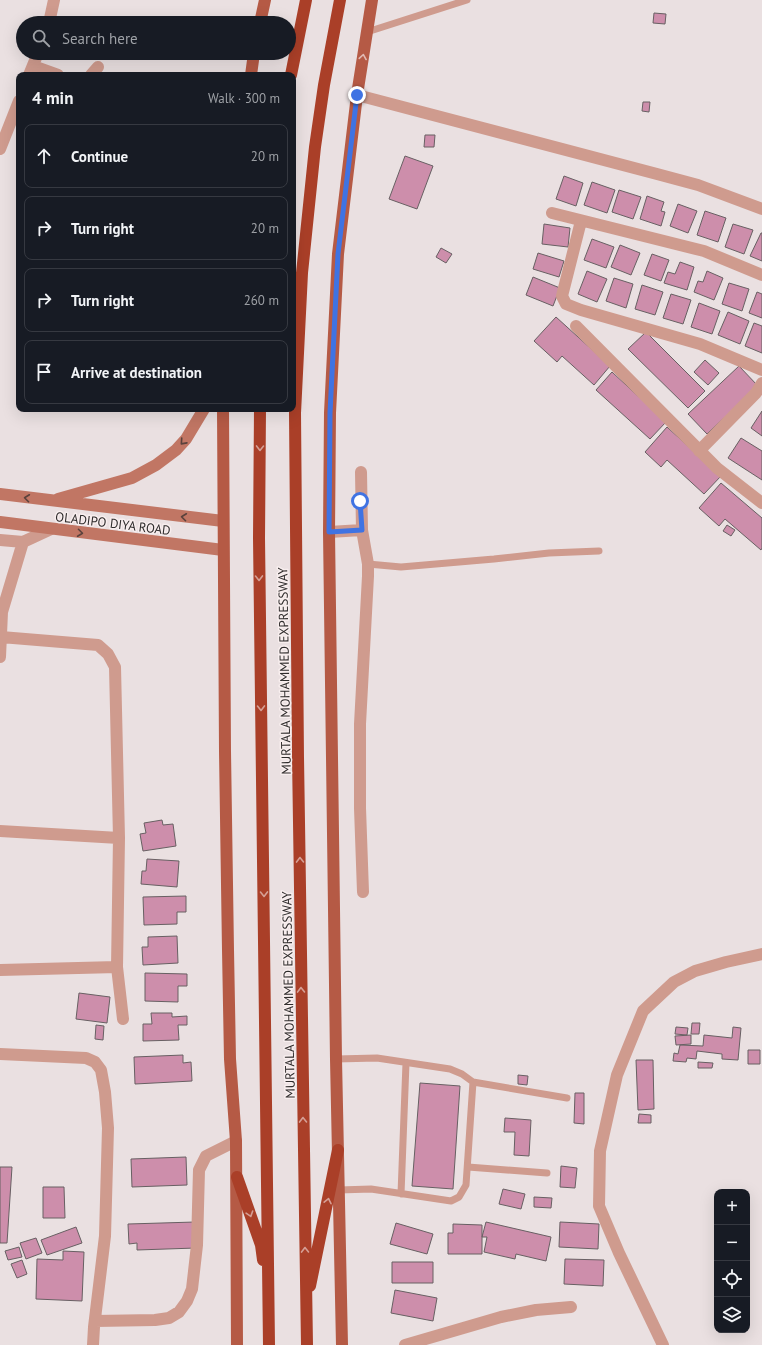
<!DOCTYPE html>
<meta charset="utf-8">
<style>
:root{--surface:#171b24;--page:#242831;--text:#f1f3f6;--muted:#9ea1a6;--line:#363941}
body{margin:0;font-family:"PT Sans",sans-serif;background:var(--page);color:var(--text)}
.controls{position:absolute;right:12px;bottom:12px;display:grid;overflow:hidden;border-radius:8px;box-shadow:0 4px 16px #0002}
.controls button{width:36px;height:36px;display:grid;place-items:center;padding:0;border:0;border-bottom:1px solid var(--line);background:var(--surface);color:var(--text);font:20px sans-serif}
.stop{position:absolute;width:12px;height:12px;margin:-9px;border:3px solid #3f73e3;border-radius:50%;background:#fff}
.stop.end{background:#3f73e3;border-color:#fff;box-shadow:0 1px 4px #0008}
.list{margin:0;padding:0;list-style:none}
h2{display:flex;justify-content:space-between;align-items:center;height:52px;margin:0;padding:0 16px;font-size:17px}
h2 small{font-size:13px;font-weight:400;color:var(--muted)}
.list li{display:grid;grid-template-columns:26px 1fr auto;gap:12px;align-items:center;box-sizing:border-box;height:64px;margin:0 8px 8px;padding:0 8px;border:1px solid var(--line);border-radius:8px}
.list b{display:block;font-size:15px;white-space:nowrap}
.list em{font-size:13px;font-style:normal;color:var(--muted)}
.icon{flex:none;width:22px;height:22px;fill:none;stroke:currentColor;stroke-width:2;stroke-linecap:round;stroke-linejoin:round}
.map{position:relative;flex:none;width:762px;height:1345px;overflow:hidden}
.search{position:absolute;background:var(--surface);box-shadow:0 4px 16px #0002;left:16px;top:16px;width:280px;height:44px;display:flex;align-items:center;gap:10px;box-sizing:border-box;padding:0 14px;border-radius:22px;color:var(--muted);font-size:15px}
.panel{position:absolute;background:var(--surface);box-shadow:0 4px 16px #0002;left:16px;top:72px;width:280px;height:340px;border-radius:8px}
.map>svg:first-child{display:block}
.building{fill:#cd8eab;stroke:#686063}
.lines{fill:none;stroke-linecap:round;stroke-linejoin:round}
.lane{stroke:#cf9b8e;stroke-width:7}
.street{stroke:#cf9b8e;stroke-width:12}
.secondary{stroke:#c17664;stroke-width:12}
.primary{stroke:#b55a45;stroke-width:12}
.highway{stroke:#aa3f28;stroke-width:12}
.oneway{stroke:#e1bab3}
.oneway2{stroke:#5a423c}
.oneway3{stroke:#d59f95}
.route{stroke:#3f73e3;stroke-width:5}
.labels{text-anchor:middle;stroke-width:3;stroke-linejoin:round;paint-order:stroke}
.street-label{font-size:13px;fill:#2e2b2b;stroke:#f8eeee}
</style>
<div class="map">
<svg width="762" height="1345" viewBox="0 0 762 1345">
<rect width="100%" height="100%" fill="#eae0e1"/>
<path class="building" d="M654 13 666 14 665 24 653 23Z
M643 102H650L649 112 642 111Z
M425 135H435L434 147H424Z
M405 156 433 166 417 209 389 199Z
M564 176 583 183 576 206 556 199Z
M592 182 615 190 607 213 584 205Z
M619 190 641 197 633 219 612 212Z
M647 196 664 202 661 211 665 212 661 226 640 219Z
M678 204 697 211 688 233 670 226Z
M705 211 726 218 718 242 697 235Z
M544 224 570 228 568 247 542 244Z
M733 224 753 230 744 254 725 247Z
M761 233H762V261L750 256Z
M592 239 614 247 606 268 584 260Z
M620 245 640 253 631 275 611 267Z
M441 248 452 254 446 263 436 257Z
M538 253 564 261 559 277 533 269Z
M652 254 669 260 661 281 644 275Z
M680 262 694 267 687 290 664 283 668 272 675 274Z
M587 271 607 279 597 302 578 294Z
M707 271 723 278 714 300 694 292 698 281 703 282Z
M533 277 560 288 553 306 526 295Z
M614 278 633 284 626 308 606 301Z
M729 283 749 289 742 311 722 304Z
M642 285 663 292 655 315 635 309Z
M757 292 762 294V318L749 313Z
M671 294 691 300 683 324 663 318Z
M699 303 720 311 712 334 691 327Z
M728 312 749 321 740 344 718 335Z
M556 317 610 366 594 385 562 356 557 362 534 341Z
M754 323 762 326V353L745 346Z
M646 332 705 391 688 408 628 349Z
M705 360 719 373 708 385 694 372Z
M739 366 758 386 707 434 688 414Z
M612 372 666 422 650 439 596 390Z
M762 411V436L751 428Z
M667 427 721 476 704 494 667 460 661 467 645 452Z
M741 438 762 451V480L728 458Z
M721 483 762 518V548L761 550 725 519 719 526 699 508Z
M727 525 735 530 731 536 723 531Z
M162 820 163 825 173 824 176 846 143 851 140 834 146 833 144 823Z
M147 859 179 861 177 887 141 884 142 871H146Z
M186 896V912H177V924L144 925 143 897Z
M177 936 178 963 143 965 142 947H148V937Z
M145 973 187 974V986H178V1002L145 1001Z
M79 993 110 997 107 1023 76 1019Z
M151 1013H172V1017L187 1016V1025H178L179 1040 143 1041V1024H152Z
M692 1023H700L699 1034H691Z
M96 1025 104 1026 103 1040 95 1039Z
M676 1027 688 1028 687 1035 675 1034Z
M733 1027 741 1028 738 1060 722 1059V1054L697 1051 696 1059 687 1058 686 1062 673 1061 674 1053 678 1054 680 1045 703 1046 704 1035 732 1038Z
M691 1035V1044L676 1045 675 1036Z
M748 1050H760V1064H748Z
M183 1055V1063L191 1062 192 1081 135 1084 134 1057Z
M636 1060H653L654 1109 638 1110Z
M698 1062 713 1063 712 1068H698Z
M518 1075 528 1076 527 1085 518 1084Z
M420 1083 460 1086 453 1189 412 1186Z
M575 1093H584V1124L574 1123Z
M639 1114 651 1115V1123H638Z
M505 1118 531 1120 529 1156 514 1155 515 1132H504Z
M186 1157 187 1185 132 1187 131 1159Z
M561 1166 577 1168 575 1188 560 1187Z
M0 1167H12L7 1243H0Z
M43 1187H64L65 1218H43Z
M503 1189 525 1194 521 1209 499 1204Z
M534 1197 552 1198 551 1208 534 1207Z
M195 1222 196 1248 137 1250V1243L129 1244 128 1224Z
M486 1222 551 1237 546 1261 516 1254 515 1259 484 1252 487 1237H482Z
M560 1222 599 1224 598 1249 559 1247Z
M396 1223 433 1234 427 1254 390 1244Z
M453 1224 482 1225V1254H448V1233H453Z
M76 1227 82 1243 47 1255 41 1240Z
M36 1238 42 1253 26 1259 20 1243Z
M19 1247 22 1257 8 1260 5 1251Z
M63 1251 84 1252 82 1301 36 1299 37 1259 63 1260Z
M565 1259 604 1260 603 1286 564 1284Z
M22 1260 27 1274 17 1278 11 1264Z
M392 1262H433V1283H392Z
M395 1290 437 1298 433 1321 391 1313Z"/>
<g class="lines">
<path class="lane" d="M367 32 467 0
M368 564 401 567 494 559 549 553 599 551
M336 1059 377 1058 450 1069 462 1074 473 1082 466 1185 459 1197 451 1201 371 1189 339 1190
M473 1082 567 1098
M468 1167 547 1173
M401 1194 406 1063"/>
<path class="street" d="M49 23 54 0
M33 66 58 75
M29 75 38 53
M91 75 98 67
M357 95 657 174 698 185 762 209
M0 149 19 101
M552 213 704 251 762 275
M581 221 562 296 566 304 581 310 700 344 762 370
M576 326 717 468 762 503
M699 451 756 393 762 383
M361 472 362 530 368 564V576L360 724V808L363 892
M329 532 362 530
M0 540 23 542
M1 637 98 645 108 654 115 667 119 838 117 967 123 1019
M0 657 2 612 23 542 51 529
M0 831 119 838
M0 970 117 967
M0 1054 86 1058 95 1062 101 1070 105 1092 108 1128 105 1236 94 1327 93 1345
M95 1321 155 1320 169 1318 179 1312 187 1301 192 1289 197 1245 199 1170 206 1156 236 1141
M405 1345 501 1317 536 1310 571 1307
M663 1345 619 1253 599 1206 600 1151 617 1075 643 1011 674 982 695 971 726 962 762 954"/>
<path class="secondary" d="M0 494 223 521
M58 499 132 478 156 465 176 450 186 439 204 409
M0 522 223 550"/>
<path class="primary" d="M260 23 265 0
M251 75 254 53
M223 409 225 751 228 950 230 1059 236 1141 237 1345
M342 1345 336 1059 329 532 330 413 338 254 357 95 372 0"/>
<path class="highway" d="M291 75 306 0
M260 409 259 538 269 1345
M237 1177 261 1245 263 1260
M310 1286 338 1150
M307 1345 298 757 295 413 302 273 315 147 324 85 340 0"/>
</g>
<defs><path id="oneway-chevron" d="M-2-3.5L2.5 0L-2 3.5" fill="none" stroke-width="1.6" stroke-linecap="round" stroke-linejoin="round"/></defs>
<use class="oneway" href="#oneway-chevron" transform="translate(363 57) rotate(-81)"/>
<g class="oneway2">
<use href="#oneway-chevron" transform="translate(183 442) rotate(132)"/>
<use href="#oneway-chevron" transform="translate(27 498) rotate(-173)"/>
<use href="#oneway-chevron" transform="translate(184 517) rotate(-173)"/>
<use href="#oneway-chevron" transform="translate(80 533) rotate(7)"/>
</g>
<g class="oneway3">
<use href="#oneway-chevron" transform="translate(260 448) rotate(91)"/>
<use href="#oneway-chevron" transform="translate(259 578) rotate(89)"/>
<use href="#oneway-chevron" transform="translate(261 708) rotate(89)"/>
<use href="#oneway-chevron" transform="translate(300 860) rotate(-91)"/>
<use href="#oneway-chevron" transform="translate(264 894) rotate(89)"/>
<use href="#oneway-chevron" transform="translate(301 990) rotate(-91)"/>
<use href="#oneway-chevron" transform="translate(303 1120) rotate(-91)"/>
<use href="#oneway-chevron" transform="translate(328 1201) rotate(-78)"/>
<use href="#oneway-chevron" transform="translate(250 1214) rotate(72)"/>
<use href="#oneway-chevron" transform="translate(305 1250) rotate(-91)"/>
</g>
<g class="lines">
<path class="route" d="M357 95 338 254 330 413 329 532 362 530 360 501"/>
</g>
<g class="labels">
<g class="street-label">
<text transform="translate(113 523) rotate(7)" y="5">OLADIPO DIYA ROAD</text>
<text transform="translate(284 671) rotate(-91)" y="5">MURTALA MOHAMMED EXPRESSWAY</text>
<text transform="translate(288 995) rotate(-91)" y="5">MURTALA MOHAMMED EXPRESSWAY</text>
</g>
</g>
</svg>
<div class="controls">
<button>+</button>
<button>−</button>
<button><svg class="icon" aria-label="locate" viewBox="0 0 24 24"><circle cx="12" cy="12" r="6"/><path d="M12 2v4M12 18v4M2 12h4M18 12h4"/></svg></button>
<button><svg class="icon" aria-label="layers" viewBox="0 0 24 24"><path d="M12 4l9 5-9 5-9-5zM3 14l9 5 9-5"/></svg></button>
</div>
<div class="stop" style="left:360px;top:501px"></div>
<div class="stop end" style="left:357px;top:95px"></div>
<div class="search"><svg class="icon" aria-label="search" viewBox="0 0 24 24"><circle cx="10" cy="10" r="6"/><path d="M15 15l6 6"/></svg>Search here</div>
<section class="panel">
<h2>4 min<small>Walk · 300 m</small></h2>
<ul class="list">
<li><svg class="icon" aria-label="ahead" viewBox="0 0 24 24"><path d="M12 20V5M6 11l6-6 6 6"/></svg><div><b>Continue</b></div><em>20 m</em></li>
<li><svg class="icon" aria-label="right" viewBox="0 0 24 24"><path d="M7 20v-9h11M14 6l5 5-5 5"/></svg><div><b>Turn right</b></div><em>20 m</em></li>
<li><svg class="icon" aria-label="right" viewBox="0 0 24 24"><path d="M7 20v-9h11M14 6l5 5-5 5"/></svg><div><b>Turn right</b></div><em>260 m</em></li>
<li><svg class="icon" aria-label="arrive" viewBox="0 0 24 24"><path d="M6 21V4h12l-3 4 3 4H6"/></svg><div><b>Arrive at destination</b></div></li>
</ul>
</section>
</div>
